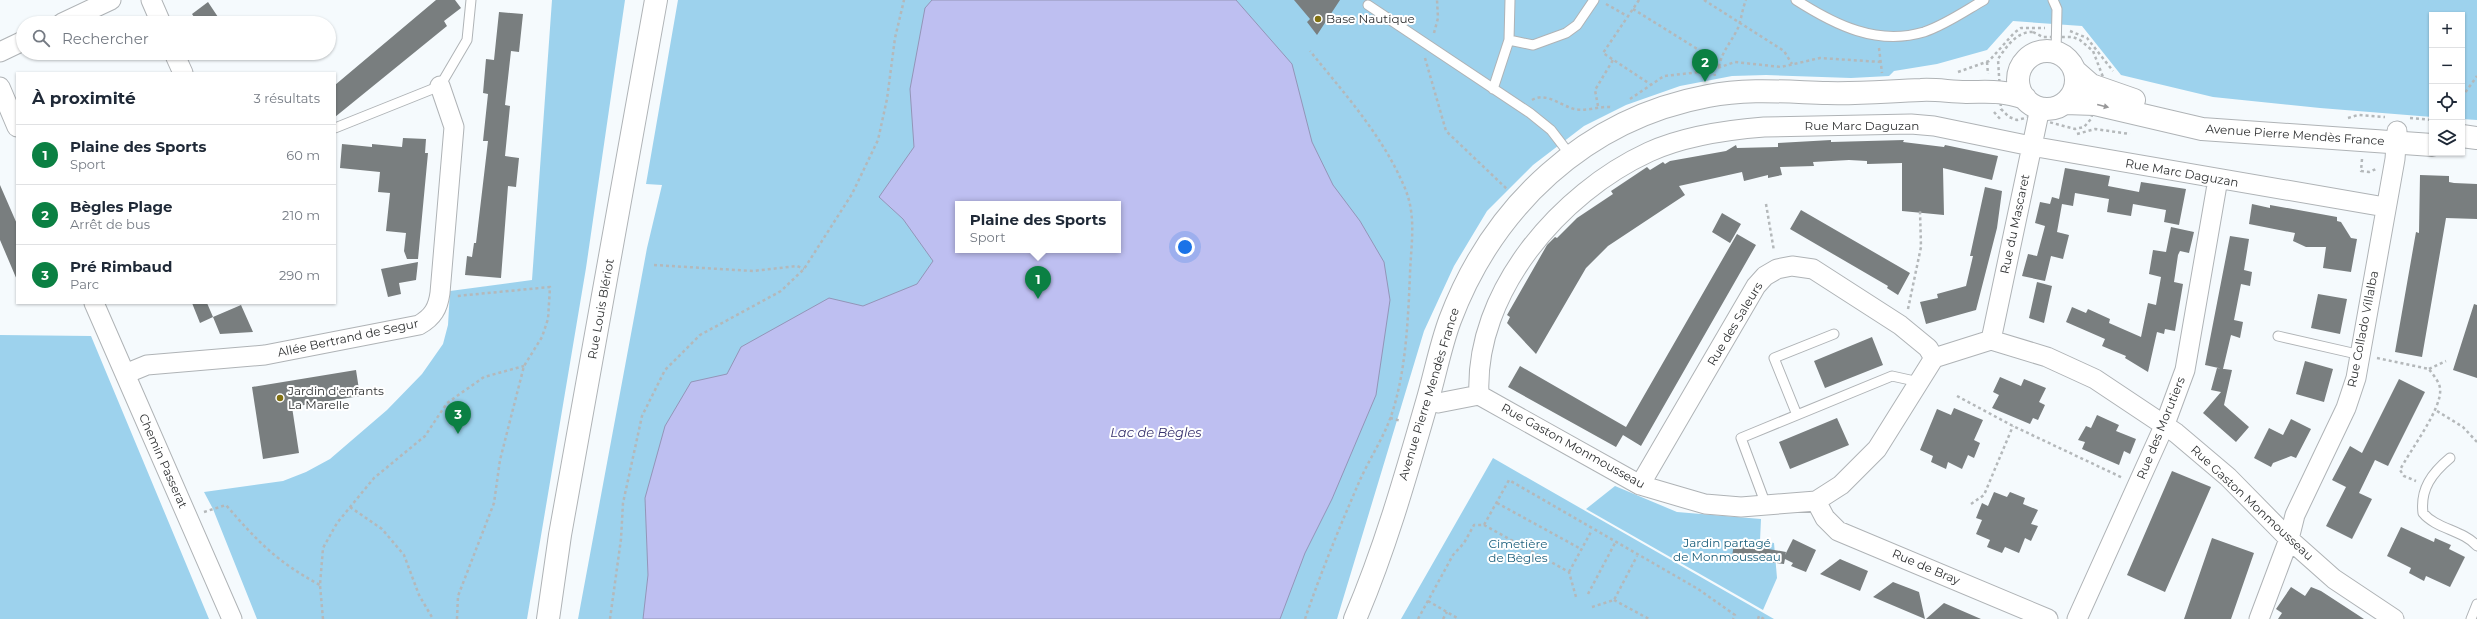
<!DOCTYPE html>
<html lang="fr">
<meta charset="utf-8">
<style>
:root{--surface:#fff;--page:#f2f2f3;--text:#1f2937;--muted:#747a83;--line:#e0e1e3;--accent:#0b8043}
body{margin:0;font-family:Montserrat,sans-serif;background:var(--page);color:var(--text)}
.controls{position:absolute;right:12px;top:12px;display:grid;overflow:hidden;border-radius:0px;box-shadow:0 1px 3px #0004}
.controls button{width:36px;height:36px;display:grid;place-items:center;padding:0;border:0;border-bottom:1px solid var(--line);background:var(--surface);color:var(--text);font:20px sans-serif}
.you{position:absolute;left:1185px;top:247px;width:14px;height:14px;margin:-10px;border:3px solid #fff;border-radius:50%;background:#1a73e8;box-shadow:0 0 0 6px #1a73e833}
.badge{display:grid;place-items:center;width:26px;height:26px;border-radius:50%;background:var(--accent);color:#fff;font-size:13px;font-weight:700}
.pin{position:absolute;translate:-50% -33px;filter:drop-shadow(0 1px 2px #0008)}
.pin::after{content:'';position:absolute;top:21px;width:14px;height:12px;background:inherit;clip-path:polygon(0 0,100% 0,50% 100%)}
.popup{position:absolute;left:955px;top:201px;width:166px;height:52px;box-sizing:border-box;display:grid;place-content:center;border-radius:0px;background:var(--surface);filter:drop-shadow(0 1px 3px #0005);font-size:13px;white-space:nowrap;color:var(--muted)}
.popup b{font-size:15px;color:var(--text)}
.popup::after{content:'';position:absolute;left:50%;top:100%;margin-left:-8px;border:8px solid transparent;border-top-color:var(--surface)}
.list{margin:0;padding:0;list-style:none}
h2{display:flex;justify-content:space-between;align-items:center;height:52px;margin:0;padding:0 16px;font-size:17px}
h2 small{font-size:13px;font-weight:400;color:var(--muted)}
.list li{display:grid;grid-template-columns:26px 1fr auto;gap:12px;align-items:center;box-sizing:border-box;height:60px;padding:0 16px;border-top:1px solid var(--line)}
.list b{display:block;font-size:15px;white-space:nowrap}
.list p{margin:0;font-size:13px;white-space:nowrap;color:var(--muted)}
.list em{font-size:13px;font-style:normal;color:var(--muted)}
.icon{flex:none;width:22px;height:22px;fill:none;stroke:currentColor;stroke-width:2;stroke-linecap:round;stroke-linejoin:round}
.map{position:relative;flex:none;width:2477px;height:619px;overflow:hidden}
.search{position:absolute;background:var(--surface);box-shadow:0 1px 3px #0004;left:16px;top:16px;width:320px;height:44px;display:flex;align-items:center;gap:10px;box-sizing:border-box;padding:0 14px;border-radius:22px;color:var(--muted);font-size:15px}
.panel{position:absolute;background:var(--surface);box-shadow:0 1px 3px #0004;left:16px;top:72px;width:320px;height:232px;border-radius:0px}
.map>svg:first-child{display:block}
.green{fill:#9dd2ed;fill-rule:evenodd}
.water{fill:#bebff1;stroke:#9395b8;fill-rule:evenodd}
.building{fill:#797e7f}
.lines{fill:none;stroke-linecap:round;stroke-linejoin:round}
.lane-casing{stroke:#afb3b6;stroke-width:11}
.street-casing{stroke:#afb3b6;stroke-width:21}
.secondary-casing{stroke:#afb3b6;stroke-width:24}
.path{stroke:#b4b8ba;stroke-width:2.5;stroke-dasharray:3 3;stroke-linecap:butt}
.lane{stroke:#fff;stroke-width:9}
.street{stroke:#fff;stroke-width:19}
.secondary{stroke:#fff;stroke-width:22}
.oneway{fill:#989899}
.poi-dot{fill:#837213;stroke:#fff;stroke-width:1.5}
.labels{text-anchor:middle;stroke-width:4;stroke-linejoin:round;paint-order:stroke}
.poi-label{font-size:12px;fill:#303233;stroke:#fff;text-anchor:start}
.street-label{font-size:12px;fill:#303233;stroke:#fff}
.park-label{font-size:12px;fill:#1b5f7c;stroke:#fff}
.water-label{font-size:13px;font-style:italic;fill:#36316d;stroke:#fff}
</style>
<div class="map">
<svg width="2477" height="619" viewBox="0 0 2477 619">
<rect width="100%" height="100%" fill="#f5fafd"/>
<path class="green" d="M552 0H625L586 268 527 619H257L213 509 204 492 283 481 306 472 330 459 387 410 422 374 443 344 448 325 450 291 532 280Z
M678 0H2477V120L2462 119V15H2432V117L2320 108 2213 97 2121 75 2082 26 2013 21 1987 50 1937 64 1894 71 1889 76 1851 78 1766 75 1732 76 1680 86 1626 105 1584 126 1533 165 1487 211 1454 266 1424 331 1337 619H578L647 248 662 185 646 184ZM958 204H1118V250H958Z
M0 335 91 336 209 619H0Z
M1493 458 1774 619H1401Z
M1615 486 1677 512 1761 519 1760 541 1774 543 1777 578 1763 610 1586 509Z"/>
<path class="water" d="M932 0H1236L1292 64 1312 142 1333 185 1360 221 1384 262 1390 300 1376 395 1332 499 1305 553 1280 619H643L648 575 645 498 665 426 691 382 727 374 741 347 829 298 863 306 917 284 933 261 903 219 879 197 914 147 910 89 925 8ZM958 204H1118V250H958Z"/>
<path class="building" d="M436 0H455L461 8 444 21 447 26 335 117V85Z
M1294 0H1340L1317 35 1307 22 1310 19Z
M208 2 218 17 223 23H198L192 14Z
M499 12 523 14 519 52 511 51 505 105 510 106 505 156 519 158 516 187 508 186 501 278 465 275 467 256 472 257 474 243H476L488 141H483L488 94 483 93 486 59 494 60Z
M403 138 426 139 425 153H428L418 259H407L404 251 406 233 386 231 390 193 378 192 380 172 340 168 342 144 372 147V144L402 147Z
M1831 140V142L1904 140 1903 142 1944 147 1945 145 1998 156 1992 180 1943 168 1944 215 1902 211V163L1867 164V161L1849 160 1813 162 1814 166 1780 167 1782 175 1768 178V175L1744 181 1742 172 1679 186 1685 195 1608 246 1586 268 1536 354 1507 323 1510 317 1507 315 1547 245 1555 237 1557 238 1577 218 1613 194 1611 191 1647 167 1650 170 1663 162 1665 164 1670 161 1726 151 1736 145 1737 148 1778 147V143Z
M2065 168 2110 176 2108 186 2139 192 2141 182 2186 189 2179 225 2164 222 2166 210 2133 204 2131 216 2107 212 2109 199 2075 193 2073 206 2062 204 2057 232 2069 235 2063 259 2051 256 2045 281 2022 276 2028 254 2037 256 2045 226 2035 223 2040 202 2050 204 2052 197 2059 199Z
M2420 175 2449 176V182L2454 183 2477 184V219L2446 218 2422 357 2395 352 2416 232 2419 233Z
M0 185 17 224V280L0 240Z
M1985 187 2002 191 1997 228 1976 310 1926 324 1920 302 1938 298 1937 294 1966 286 1973 256H1970Z
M2252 204 2270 208V205L2337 217V221L2341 222 2351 238 2357 239 2351 272 2323 268 2326 247H2306L2293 241 2295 233 2249 224Z
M1801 210 1910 273 1898 295 1887 288 1888 286 1790 229Z
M1722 213 1741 224 1730 243 1712 232Z
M2171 227 2194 232 2189 253 2180 251 2178 255 2174 282 2183 284 2175 331 2165 329 2164 334 2157 332 2148 372 2125 358 2126 356 2102 346 2105 339 2066 322 2072 307 2086 313 2088 309 2110 319 2109 323 2141 337 2148 303 2156 305 2161 277 2149 274 2153 250 2166 252Z
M1737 234 1756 245 1641 446 1623 435 1616 447 1508 387 1520 366 1626 427Z
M2230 236 2249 239 2244 270 2252 272 2250 286 2241 284 2234 320 2243 322 2240 338 2231 335 2223 369 2205 365Z
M418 262 416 280 399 283 401 294 388 297 381 269Z
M2037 282 2052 286 2044 323 2029 318Z
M2318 294 2347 299 2340 334 2311 328Z
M192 303H207L213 317 241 305 253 332 220 334 213 317 200 323Z
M2474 304 2477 305V378L2453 370Z
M1872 337 1883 365 1825 388 1814 361Z
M2305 361 2333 369 2324 402 2296 394Z
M2217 368 2232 370 2224 405 2249 427 2236 442 2203 413 2221 392 2211 390Z
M356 370 360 396 292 407 299 453 263 459 252 387Z
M2000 377 2021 386 2024 379 2046 388 2039 402 2045 405 2038 420 2033 418 2030 424 1992 408 1999 395 1993 392Z
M2399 379 2425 392 2388 466 2375 460 2359 493 2372 499 2352 539 2326 526 2346 487 2332 480 2350 446 2362 453Z
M1954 408 1983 420 1974 440 1980 443 1974 458 1968 455 1962 469 1948 462 1946 469 1931 462 1933 456 1920 450 1937 409 1951 415Z
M2097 415 2119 425 2116 431 2136 439 2130 454 2124 451 2119 465 2082 449 2085 442 2078 440 2086 426 2091 428Z
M1837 418 1849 445 1790 469 1779 442Z
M2291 419 2311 429 2296 458 2291 456 2273 463 2271 467 2254 458 2269 428 2283 435Z
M2172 471 2211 487 2165 592 2127 575Z
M1994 492 2007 497 2010 492 2025 498 2023 504 2038 510 2031 524 2038 526 2031 541 2025 538 2019 553 2005 547 2002 553 1987 547 1990 540 1976 534 1982 520 1976 518 1982 503 1988 506Z
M2401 527 2434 542 2435 538 2451 545 2449 549 2465 557 2450 587 2426 576 2424 581 2409 573 2411 568 2387 556Z
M2212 538 2254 553 2231 619H2184Z
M1793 539 1816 550 1806 572 1791 566 1793 563 1785 559 1784 564 1732 557 1734 543 1786 552 1785 555Z
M1840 559 1868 571 1860 591 1820 574Z
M1893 582 1919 592 1925 619 1873 597Z
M2291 587 2305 596 2311 587 2321 591 2364 619H2278L2282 613 2276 609Z
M1944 603 1981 619H1926Z"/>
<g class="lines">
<g class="lane-casing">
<path id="lane" d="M1796 0C1835 25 1877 46 1924 32 1945 25 1965 11 1984 0
M2053 0 2057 9 2056 52
M1368 5 1530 113 1551 130 1571 156
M1509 40 1533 45 1566 33 1577 25 1594 0
M1493 89 1509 40 1510 0
M335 128 440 86 467 40 471 0
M2278 336 2361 355
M1797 415 1774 358 1834 334
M2450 458C2432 473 2420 489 2423 513 2436 529 2463 530 2477 546
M1766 505 1741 438 1892 376 1919 382
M2471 619 2477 604"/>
</g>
<g class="street-casing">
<path id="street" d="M151 0 161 23
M62 23 111 0
M0 52 23 41
M174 53 183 73
M0 87 17 127
M94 303 232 619
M1991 340 2040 108
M125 374 147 365 265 355 419 325C433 317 438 308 440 293L454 127 440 86
M1479 395C1474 292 1560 193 1649 152 1684 136 1726 130 1764 127L1911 124 1934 126 2031 146 2385 207
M1428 400 1438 403 1479 395 1640 485 1705 504 1741 507 1816 501 1841 485 1877 449 1934 358 1991 340 2047 357 2095 379 2176 433 2228 477 2289 539 2334 579 2394 619
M1640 485 1756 286 1765 276 1777 269 1792 266 1813 269 1900 325 1928 348 1934 358
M1816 501 1825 518 1838 531 2048 619
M2077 619 2165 424 2185 370 2218 179
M2259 619 2289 539 2295 515 2346 408 2356 378 2395 159 2397 131"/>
</g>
<g class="secondary-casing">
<path id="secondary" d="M2018 80a29 29 0 1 1 58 0a29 29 0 1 1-58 0Z
M2075 71 2091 85 2134 100
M2065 103 2095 104 2202 129 2432 145
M2462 136 2477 138
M548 619 560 535 656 0
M1355 619C1385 549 1406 475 1427 402 1435 375 1440 347 1450 320 1493 206 1585 119 1708 96 1747 88 1788 92 1827 93 1859 94 1890 91 1921 90 1936 89 1951 92 1966 92 1991 92 1999 90 2025 98"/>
</g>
<path class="path" d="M1639 0 1603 53 1650 84
M1704 0 1784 51 1792 64
M1606 4 1629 17
M1633 9 1707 55 1712 63 1715 76
M2070 31 2087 38 2113 71
M2033 32 2043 37H2073L2080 40 2093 51 2103 77 2091 119 2084 127 2075 129 2030 117 2017 120 2009 117 2001 109 1998 59C2006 47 2017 31 2033 32Z
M1434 33 1438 18 1437 0
M1879 48 1882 73
M1425 58 1446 131 1508 190
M1987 62 1988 74
M1719 67C1722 51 1730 44 1737 30 1741 23 1742 9 1746 0
M1958 72 1989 61 2014 33 2021 28H2045
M2462 97 2477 76
M1630 99 1664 76 1709 71 1735 62 1781 67 1820 58 1881 62
M1532 100C1545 92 1559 104 1571 108 1583 113 1598 106 1611 107
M1598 106 1595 90 1613 60
M1994 112 2001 120
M2348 118 2358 115 2385 117
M2410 118 2432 120
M2077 134 2095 129 2130 134
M2362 159 2361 171 2369 172 2376 169
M1766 204 1774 251
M654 265 753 271 797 266 804 269
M1908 309 1921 247 1920 211
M2377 358 2429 369C2433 375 2439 381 2440 388 2443 408 2410 450 2400 470L2404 476 2416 481
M2429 369 2446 361
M1957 396 2013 426 2123 478
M2437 411 2463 427 2477 442
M1390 418 1401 421
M1497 503 1581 549
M1971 504 1984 495 2013 426
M350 507 382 529 404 555 419 595 433 619
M204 512 226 505C257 541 277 562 320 585
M1484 525 1569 572 1576 597
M1569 572 1592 530
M1588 594 1615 543
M1614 600 1649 619
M1428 601 1459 619
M1592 607 1614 600 1637 556
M323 619 320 585 323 548 337 523 374 478 425 436 447 403 484 377 524 366
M457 619 458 596 494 503 500 460 524 366 542 337 548 319 550 287 457 296
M610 619 621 539 623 503 642 416 665 370 700 335 781 291 804 269 852 194 878 140 887 99 895 38 904 0
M1305 619C1321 572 1340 526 1360 480 1369 460 1382 440 1390 419 1406 375 1408 320 1410 274 1411 243 1417 215 1404 186 1382 135 1344 93 1310 51
M1418 619 1453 555 1464 543 1474 525H1484L1509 480 1698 589 1735 615 1733 619
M1443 619 1447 612
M1758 619 1759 616 1764 619"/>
<use href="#lane" class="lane"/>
<use href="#street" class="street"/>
<use href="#secondary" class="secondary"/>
</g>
<defs><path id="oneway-solid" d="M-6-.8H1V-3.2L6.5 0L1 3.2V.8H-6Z"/></defs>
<use class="oneway" href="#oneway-solid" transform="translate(2103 106) rotate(14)"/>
<g class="poi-dot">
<circle cx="1318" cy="19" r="4"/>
<circle cx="280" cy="398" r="4"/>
</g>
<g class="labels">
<g class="poi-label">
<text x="1326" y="23">Base Nautique</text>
<text x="288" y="395">Jardin d'enfants<tspan x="288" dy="14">La Marelle</tspan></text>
</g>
<g class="street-label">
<text x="1862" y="130">Rue Marc Daguzan</text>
<text transform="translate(2295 135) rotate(4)" y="4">Avenue Pierre Mendès France</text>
<text transform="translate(2182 173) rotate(10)" y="4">Rue Marc Daguzan</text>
<text transform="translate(2015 224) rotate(-78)" y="4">Rue du Mascaret</text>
<text transform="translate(601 309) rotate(-80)" y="4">Rue Louis Blériot</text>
<text transform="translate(1735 324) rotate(-59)" y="4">Rue des Saleurs</text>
<text transform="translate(2363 329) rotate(-79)" y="4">Rue Collado Villalba</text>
<text transform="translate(348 338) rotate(-12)" y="4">Allée Bertrand de Segur</text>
<text transform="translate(1429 394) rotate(-73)" y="4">Avenue Pierre Mendès France</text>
<text transform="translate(2161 428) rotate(-68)" y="4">Rue des Morutiers</text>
<text transform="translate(1573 446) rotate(29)" y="4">Rue Gaston Monmousseau</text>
<text transform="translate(163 461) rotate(66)" y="4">Chemin Passerat</text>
<text transform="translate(2252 503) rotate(43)" y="4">Rue Gaston Monmousseau</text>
<text transform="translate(1926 567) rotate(23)" y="4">Rue de Bray</text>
</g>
<g class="park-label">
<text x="1727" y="547">Jardin partagé<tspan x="1727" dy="14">de Monmousseau</tspan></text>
<text x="1518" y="548">Cimetière<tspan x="1518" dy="14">de Bègles</tspan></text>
</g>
<g class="water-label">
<text x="1156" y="437">Lac de Bègles</text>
</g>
</g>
</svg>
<div class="controls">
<button>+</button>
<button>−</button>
<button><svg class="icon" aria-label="locate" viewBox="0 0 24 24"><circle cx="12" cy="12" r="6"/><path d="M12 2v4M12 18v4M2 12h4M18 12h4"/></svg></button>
<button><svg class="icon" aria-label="layers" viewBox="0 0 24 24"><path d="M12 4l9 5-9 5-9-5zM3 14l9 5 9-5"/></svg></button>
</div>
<div class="you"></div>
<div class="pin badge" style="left:1038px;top:299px">1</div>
<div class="popup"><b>Plaine des Sports</b>Sport</div>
<div class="pin badge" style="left:1705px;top:82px">2</div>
<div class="pin badge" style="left:458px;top:434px">3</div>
<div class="search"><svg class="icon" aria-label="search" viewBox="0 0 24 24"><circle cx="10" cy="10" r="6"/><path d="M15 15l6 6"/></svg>Rechercher</div>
<section class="panel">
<h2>À proximité<small>3 résultats</small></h2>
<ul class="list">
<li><span class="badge">1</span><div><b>Plaine des Sports</b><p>Sport</p></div><em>60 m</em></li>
<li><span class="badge">2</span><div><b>Bègles Plage</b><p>Arrêt de bus</p></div><em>210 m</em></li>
<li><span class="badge">3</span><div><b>Pré Rimbaud</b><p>Parc</p></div><em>290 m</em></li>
</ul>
</section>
</div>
